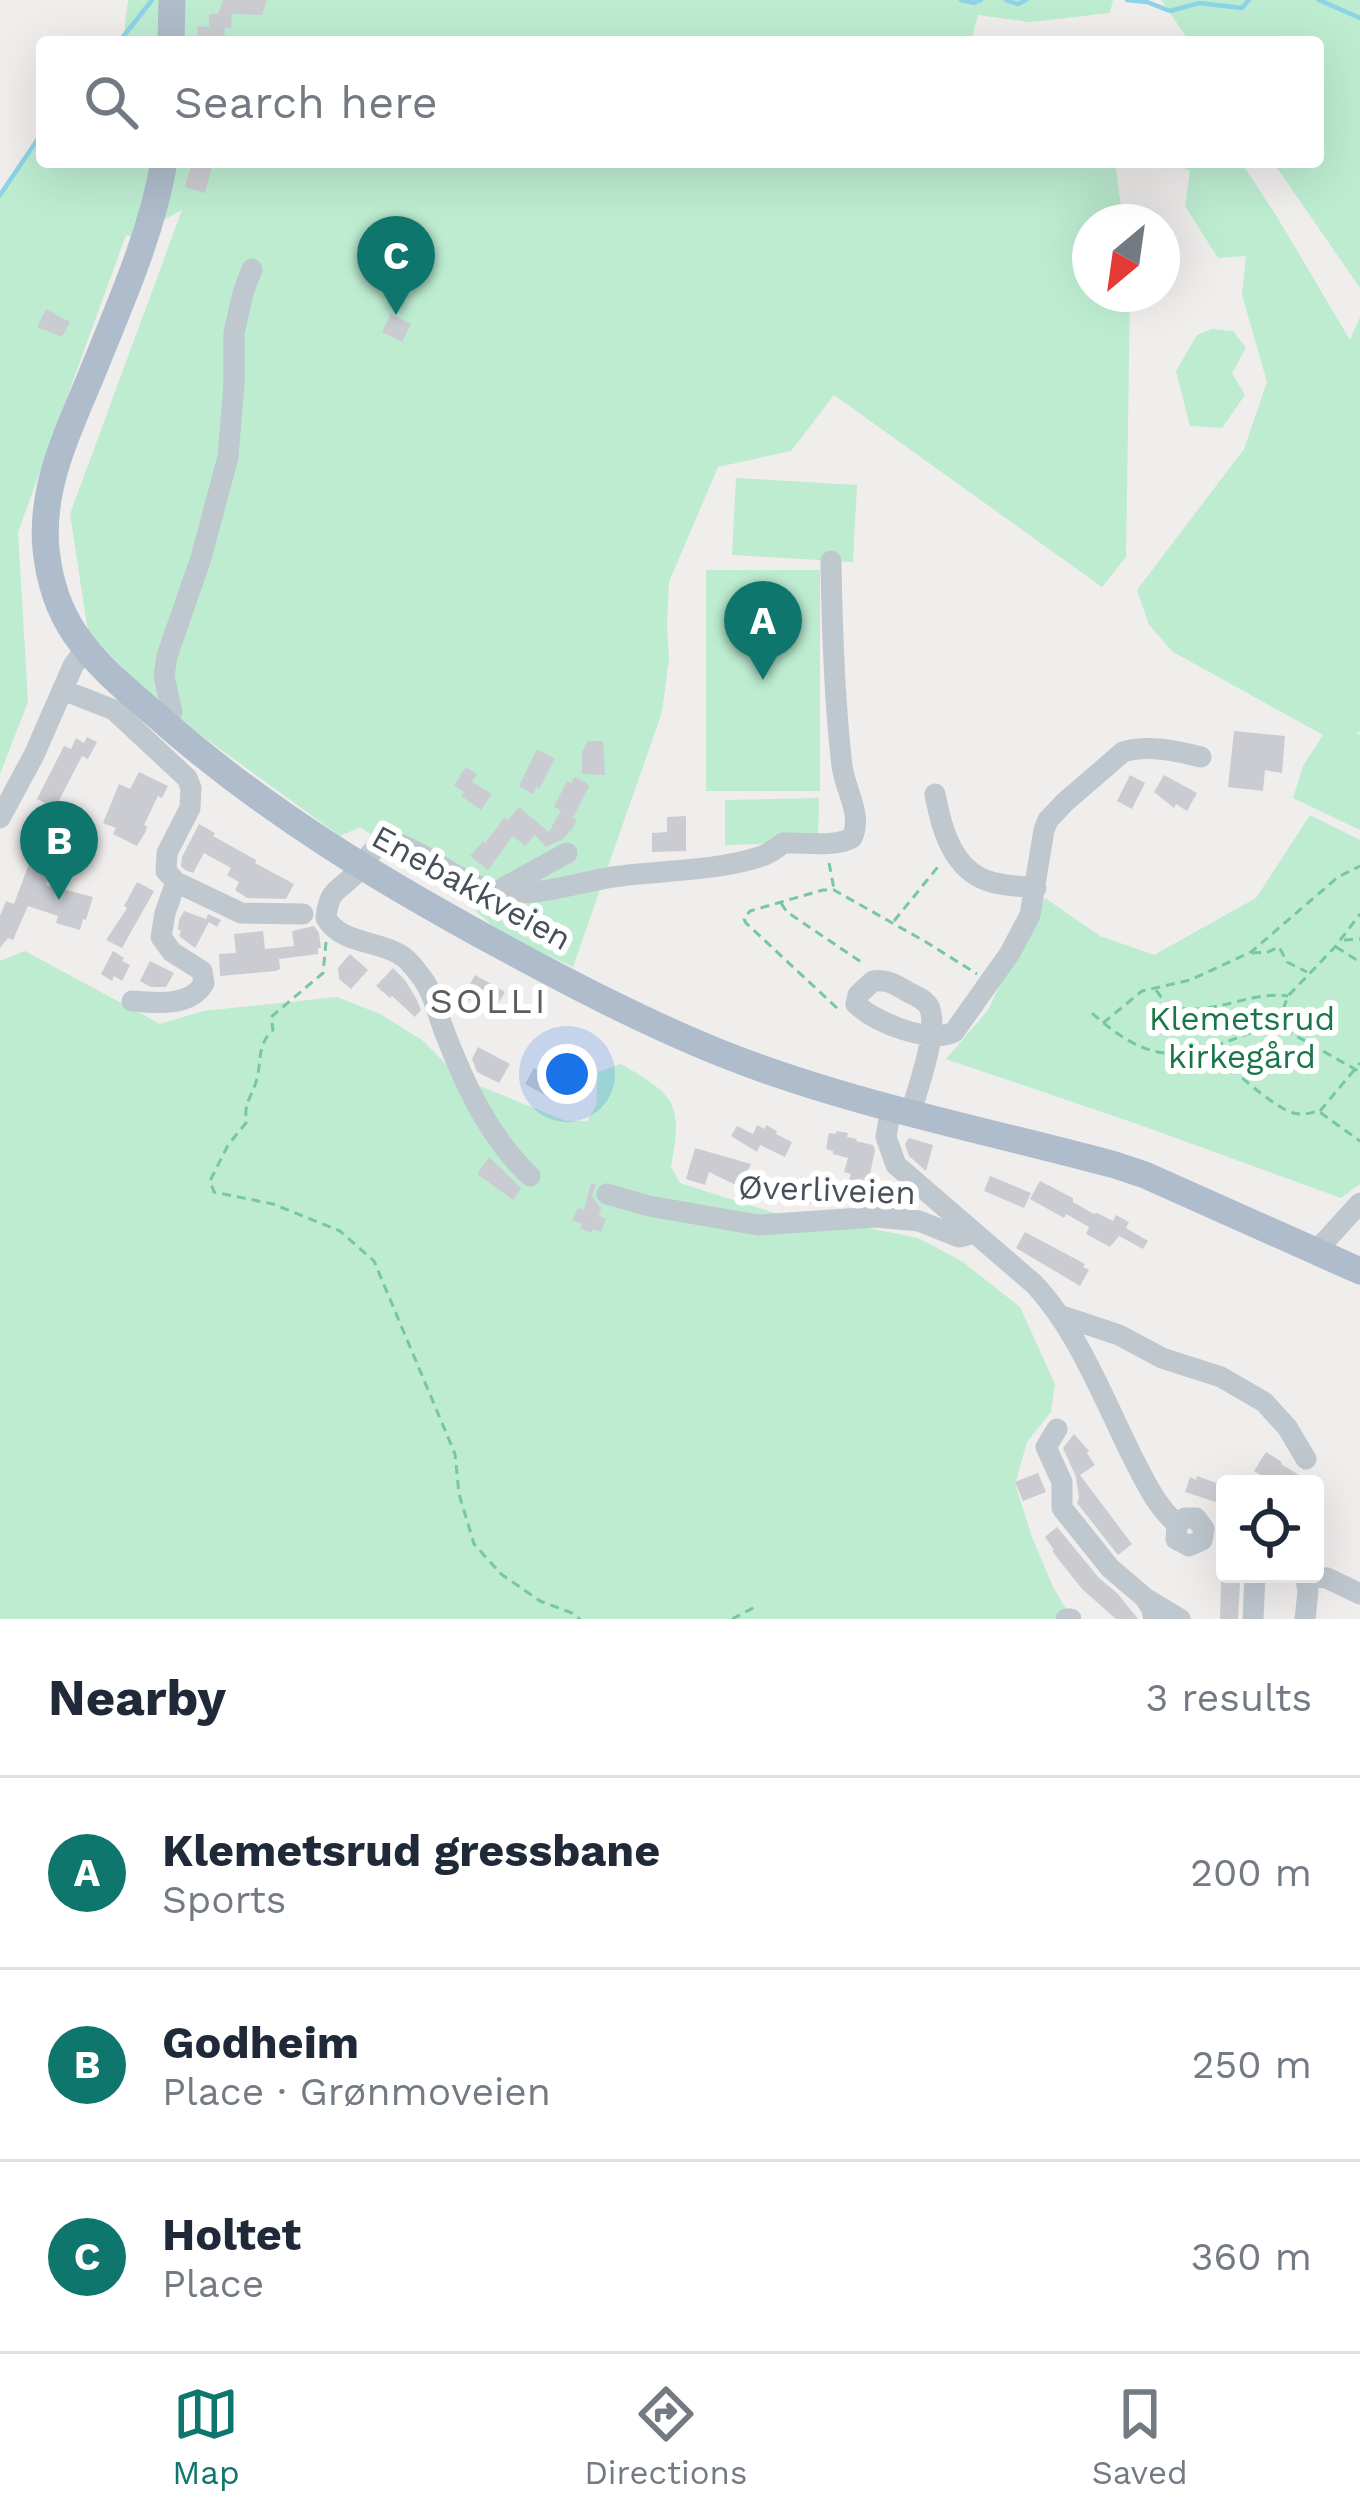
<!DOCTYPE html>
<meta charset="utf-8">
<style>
:root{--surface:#fff;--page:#f2f2f3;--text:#1f2937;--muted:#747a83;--line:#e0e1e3;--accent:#0f766e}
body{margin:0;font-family:"Work Sans",sans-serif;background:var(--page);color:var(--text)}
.controls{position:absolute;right:36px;bottom:36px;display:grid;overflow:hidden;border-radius:12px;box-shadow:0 12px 48px #0002}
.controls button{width:108px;height:108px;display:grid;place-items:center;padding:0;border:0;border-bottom:3px solid var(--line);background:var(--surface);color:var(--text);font:60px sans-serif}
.compass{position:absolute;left:1072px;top:204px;width:108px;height:108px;border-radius:50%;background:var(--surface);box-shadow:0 12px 48px #0002;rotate:209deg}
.you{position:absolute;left:567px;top:1074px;width:42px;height:42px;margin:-30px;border:9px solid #fff;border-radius:50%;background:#1a73e8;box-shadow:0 0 0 18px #1a73e833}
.badge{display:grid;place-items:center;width:78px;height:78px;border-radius:50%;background:var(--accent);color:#fff;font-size:39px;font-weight:700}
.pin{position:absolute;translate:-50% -99px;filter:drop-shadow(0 3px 6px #0008)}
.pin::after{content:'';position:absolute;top:63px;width:42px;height:36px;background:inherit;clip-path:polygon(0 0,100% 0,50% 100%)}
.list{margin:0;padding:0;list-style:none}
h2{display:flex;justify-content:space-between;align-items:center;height:156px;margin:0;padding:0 48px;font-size:51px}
h2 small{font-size:39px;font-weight:400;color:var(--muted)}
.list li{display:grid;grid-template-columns:78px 1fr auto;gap:36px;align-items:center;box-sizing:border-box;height:192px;padding:0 48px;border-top:3px solid var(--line)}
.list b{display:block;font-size:45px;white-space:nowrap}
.list p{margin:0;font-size:39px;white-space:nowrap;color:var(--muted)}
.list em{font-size:39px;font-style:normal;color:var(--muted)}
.icon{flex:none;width:66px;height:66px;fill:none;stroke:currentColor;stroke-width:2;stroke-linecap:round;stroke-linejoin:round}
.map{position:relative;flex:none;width:1360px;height:1619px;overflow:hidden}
.search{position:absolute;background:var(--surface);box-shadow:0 12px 48px #0002;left:36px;right:36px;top:36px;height:132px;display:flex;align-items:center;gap:30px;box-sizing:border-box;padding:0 42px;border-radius:12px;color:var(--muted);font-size:45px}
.sheet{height:732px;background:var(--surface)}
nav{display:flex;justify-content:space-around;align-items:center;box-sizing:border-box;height:168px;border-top:3px solid var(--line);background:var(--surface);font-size:33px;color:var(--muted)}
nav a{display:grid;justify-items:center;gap:6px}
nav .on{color:var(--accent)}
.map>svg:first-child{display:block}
.green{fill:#bdecd1}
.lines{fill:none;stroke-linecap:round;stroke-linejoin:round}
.stream{stroke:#8dd2e7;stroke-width:4.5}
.building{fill:#caccd2}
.path{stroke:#77c8a2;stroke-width:3;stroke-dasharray:9 6;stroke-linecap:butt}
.minor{stroke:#bfc7cf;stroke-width:21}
.major{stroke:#aebccb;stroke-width:27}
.labels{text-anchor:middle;stroke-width:12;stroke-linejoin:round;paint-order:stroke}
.street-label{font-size:33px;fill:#47505a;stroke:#fff}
.park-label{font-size:33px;fill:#1b774b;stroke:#fff}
.neighbourhood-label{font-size:36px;letter-spacing:3px;fill:#5a5e62;stroke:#fff}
</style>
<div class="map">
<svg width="1360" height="1619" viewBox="0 0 1360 1619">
<rect width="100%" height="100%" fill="#f0eded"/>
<path class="green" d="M128 0H1113L1110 13 1030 22 978 15 972 37 977 42H117L124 33Z
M1161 0H1360V288L1273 162H1318V42H1190Z
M42 139V162H1115L1123 222H1090V294H1130L1126 557 1102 587 834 395 791 451 718 467 669 582 667 625 669 659 662 712 573 967 502 934 460 897 360 827 340 836 162 707 88 632 70 514 182 210 133 237 126 235 18 532 28 702 0 774V194Z
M1169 162H1241L1277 217 1350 340 1360 317V732H1355L1360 735V830L1293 798 1303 766 1323 735 1173 652 1149 625 1137 590 1244 449 1267 382 1242 295 1246 256 1218 258 1185 206 1190 171Z
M1212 329 1233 331 1246 348 1232 373 1245 395 1222 428 1190 426 1176 371 1197 335Z
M736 478 857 485 853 562 732 555Z
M706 570H820V791H706Z
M819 798 818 842 725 845V800Z
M1310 815 1360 840V1184L1341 1198 1140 1125 946 1059 988 1010 1020 943 1045 898 1100 936 1154 955 1256 898Z
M25 951 160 1024 203 1011 337 997 380 1014 422 1040 460 1078 566 1121H587L596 1106 598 1072 621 1064C676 1096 683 1103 671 1167L680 1183 803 1222 864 1227 918 1238 963 1262 1020 1307 1055 1384 1051 1412 1027 1442 1015 1484 1032 1537 1053 1587 1072 1619H0V961Z"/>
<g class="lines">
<path class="stream" d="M961 0 974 3 981 0
M1006 0 1018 4 1026 0
M1127 0 1147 2 1170 11 1199 3 1242 8 1249 0
M1319 0 1360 18
M119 42 152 0
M0 195 42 133"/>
</g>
<path class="building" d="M223 0H267L262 15 232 14 231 28 225 27 224 42H197L198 26 209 27V14H218Z
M192 162H213L205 193 185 187Z
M46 309 70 322 62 337 37 327Z
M391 314 411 324 402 342 382 332Z
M1234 731 1285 736 1282 773 1265 770 1263 791 1228 787Z
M87 737 97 742 88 759 82 756 55 808 37 799 64 746 71 749 76 738 84 743Z
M588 741H603L605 775 582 774V752Z
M537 749 555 759 539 789 536 787 533 794 519 786Z
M466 767 477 774 472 782 492 794 481 810 461 796 464 792 454 785Z
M139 772 168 786 162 798 158 796 144 825 147 826 146 831 137 846 113 834 116 828 103 823 119 784 130 789Z
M1130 775 1145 783 1132 809 1117 801Z
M1164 775 1197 793 1187 811 1176 804 1174 808 1154 792Z
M575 777 587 783 589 787 573 818 577 820 572 829 563 839 546 847 535 835 525 846 513 836 488 870 470 856 483 841 485 843 505 817 508 820 519 807 549 832 561 810 554 807 567 781 571 783Z
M686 816V851L652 852V833L667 832V817Z
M199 824 215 833 213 836 256 860 255 863 294 884 286 899 247 898 235 890 239 882 227 875 231 868 204 853 193 873 185 870 181 866 182 857Z
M40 834 78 846 72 864 56 858 46 885 93 897 86 920 83 919 80 930 56 923 58 916 28 906 13 940 8 938 0 948V916L6 901 14 904Z
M137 882 154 891 122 948 106 940 127 908 124 906Z
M184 911 206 919 208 914 221 920 217 927 209 922 195 948 179 936 181 931 178 929 179 920Z
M314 926 319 933 321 948H318V954L279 959 280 969 275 971 220 976 219 954 236 953 234 934 263 931 265 949 294 946 292 931Z
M113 951 124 958 122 961 130 965 122 981 114 976 112 981 101 974Z
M350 954 368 970 351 989 339 979 338 968Z
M150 961 174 973 166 987H151L140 981Z
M393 968 405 980 417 1000 421 1010 415 1017 392 996 390 998 376 986Z
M475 975 505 992 493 1013 463 997Z
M478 1047 510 1064 499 1083 477 1072 472 1059Z
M534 1068 559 1082 550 1098 525 1084Z
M757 1125 765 1129 766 1125 777 1131 776 1134 792 1142 785 1157 760 1145 757 1152 731 1136 737 1126 753 1134Z
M836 1131 848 1133 847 1137 857 1139 856 1141 873 1145 875 1150 869 1179 879 1185 878 1188 888 1192 884 1203 874 1202 845 1191 851 1174 844 1172 848 1158 833 1154V1151L826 1149 829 1133 836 1134Z
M909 1138 933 1145 926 1171 909 1156 905 1144Z
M695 1148 751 1164 740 1187 709 1172 705 1185 686 1179Z
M489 1157 521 1188 513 1200 477 1174Z
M990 1176 1031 1193 1024 1208 984 1191Z
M801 1177 824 1190 815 1206 791 1195Z
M1040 1181 1073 1198V1202L1094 1214 1097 1213 1113 1221 1116 1215 1129 1222 1126 1228 1148 1241 1143 1249 1119 1236 1110 1247 1086 1234 1089 1227 1066 1214 1064 1218 1030 1199Z
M591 1183 596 1185 592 1196 601 1208 599 1216 606 1219 601 1232 593 1229 591 1233 580 1228 582 1224 572 1220 578 1208 584 1210Z
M1025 1232 1085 1264 1083 1267 1089 1270 1080 1286 1016 1248Z
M1074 1434 1089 1451 1087 1453 1095 1465 1080 1475 1132 1544 1118 1555 1077 1503 1079 1498 1076 1477 1063 1448Z
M1266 1452 1282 1462 1281 1464 1314 1484H1275L1254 1471Z
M1038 1473 1046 1492 1023 1501 1015 1482Z
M1197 1476 1225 1486V1505L1185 1492 1190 1477 1196 1480Z
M1057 1527 1099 1578 1117 1593 1138 1619H1116L1082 1589 1052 1551 1054 1550 1045 1537Z
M1221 1582 1240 1583 1238 1619H1220Z"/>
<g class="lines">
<path class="path" d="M829 863 834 889
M781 903 787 912 864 964
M894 921 941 863
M1344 940 1360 939
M326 942 323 973 271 1017 273 1030C255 1046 263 1064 255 1085 248 1104 245 1100 246 1123L228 1145 210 1181 214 1192 273 1204 340 1231 374 1261 455 1454 459 1494 474 1544 501 1574 540 1601 572 1613 580 1619
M1336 947 1360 962
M1252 953 1268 952 1279 947 1287 962 1307 972
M1156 990 1167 1005C1208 1020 1247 990 1288 996
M837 1008 746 923 744 919 750 911 823 890H834L926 942 977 974
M1092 1013C1164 1078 1194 1052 1275 1024L1360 1072
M1103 1023 1142 991 1190 980 1251 952 1338 877 1360 866
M1278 1023 1288 996 1335 947 1360 914
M1212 1045C1220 1062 1271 1104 1288 1111 1299 1116 1308 1114 1318 1111L1360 1141
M1320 1111 1360 1063
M732 1619 755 1607"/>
<path class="minor" d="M63 690 114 710 187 778 191 788 190 808 167 853 166 871 176 882 165 913 161 937 172 952 202 971 204 983C191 1007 156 1003 132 1001
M165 723 172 712 164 676 167 656 201 558 228 457 234 384V333L243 293 252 269
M935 794C941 827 952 869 988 881 1002 886 1021 886 1036 888
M0 818 34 755 73 666 86 648
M176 882 241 913 303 914
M503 888 567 853
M891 1107 886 1137 896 1165 1034 1284C1076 1328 1104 1399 1131 1454 1144 1479 1155 1505 1177 1524L1176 1539 1189 1546 1202 1540 1204 1529 1196 1518H1185L1177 1524
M911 1112C918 1087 938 1034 930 1009 927 1000 916 996 908 992 896 985 887 979 873 981L858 995 856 1004C876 1023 929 1044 954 1032L1010 953 1030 915 1044 830 1048 820 1065 802 1123 752C1147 744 1177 751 1201 757
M530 1176C489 1137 465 1085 445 1033 437 1013 433 990 419 974 414 967 407 958 399 954 376 940 341 944 326 918 329 890 336 893 353 876 369 860 366 850 391 841 427 852 455 881 491 890 534 900 579 881 620 876 666 870 716 871 759 857 769 854 775 850 783 843 806 842 831 848 852 838 863 815 845 790 842 766 834 698 832 629 831 561
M607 1194 649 1206 758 1225 876 1217 919 1221 959 1237 967 1235 972 1231
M1317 1250 1360 1203
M1059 1315 1119 1335 1162 1358 1221 1377 1264 1402 1287 1427 1306 1459
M1057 1429 1046 1447 1062 1482V1508L1110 1568 1144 1597 1151 1607 1154 1619
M1306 1576 1327 1578 1360 1594
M1145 1598 1180 1619
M1066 1619H1071
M1253 1619 1255 1574
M1305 1619 1308 1591 1305 1574"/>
<path class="major" d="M171 42 172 0
M164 162C151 237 119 306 91 376 68 431 40 488 46 549 49 579 58 609 75 634 98 668 134 696 165 723 268 813 383 882 503 947 575 986 648 1024 723 1054 849 1104 985 1130 1115 1165L1145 1175 1360 1271"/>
</g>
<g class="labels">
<g class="street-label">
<text transform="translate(472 887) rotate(29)" y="12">Enebakkveien</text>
<text transform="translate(827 1189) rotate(2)" y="12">Øverliveien</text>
</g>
<g class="park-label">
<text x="1242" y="1030">Klemetsrud<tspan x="1242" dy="38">kirkegård</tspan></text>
</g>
<g class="neighbourhood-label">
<text x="489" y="1013">SOLLI</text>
</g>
</g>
</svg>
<div class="controls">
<button><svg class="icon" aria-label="locate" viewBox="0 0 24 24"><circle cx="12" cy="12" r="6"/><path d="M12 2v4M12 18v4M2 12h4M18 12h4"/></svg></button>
</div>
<svg class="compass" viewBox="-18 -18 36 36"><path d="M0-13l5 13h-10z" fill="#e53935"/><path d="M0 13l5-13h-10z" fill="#747a83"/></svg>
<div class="you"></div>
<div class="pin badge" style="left:763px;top:680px">A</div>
<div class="pin badge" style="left:59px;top:900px">B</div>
<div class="pin badge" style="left:396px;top:315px">C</div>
<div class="search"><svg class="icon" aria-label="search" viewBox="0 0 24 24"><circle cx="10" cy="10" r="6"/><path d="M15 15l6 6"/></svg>Search here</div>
</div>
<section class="sheet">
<h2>Nearby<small>3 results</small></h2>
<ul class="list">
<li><span class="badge">A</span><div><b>Klemetsrud gressbane</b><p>Sports</p></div><em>200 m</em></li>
<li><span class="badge">B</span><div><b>Godheim</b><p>Place · Grønmoveien</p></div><em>250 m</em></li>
<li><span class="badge">C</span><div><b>Holtet</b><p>Place</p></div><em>360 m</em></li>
</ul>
</section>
<nav>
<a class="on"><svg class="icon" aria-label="map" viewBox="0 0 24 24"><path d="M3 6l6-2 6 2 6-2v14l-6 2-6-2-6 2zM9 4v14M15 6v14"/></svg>Map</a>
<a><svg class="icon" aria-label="directions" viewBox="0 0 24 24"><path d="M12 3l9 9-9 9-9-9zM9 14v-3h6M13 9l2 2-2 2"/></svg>Directions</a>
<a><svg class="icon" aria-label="saved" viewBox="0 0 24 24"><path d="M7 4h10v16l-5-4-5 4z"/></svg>Saved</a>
</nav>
